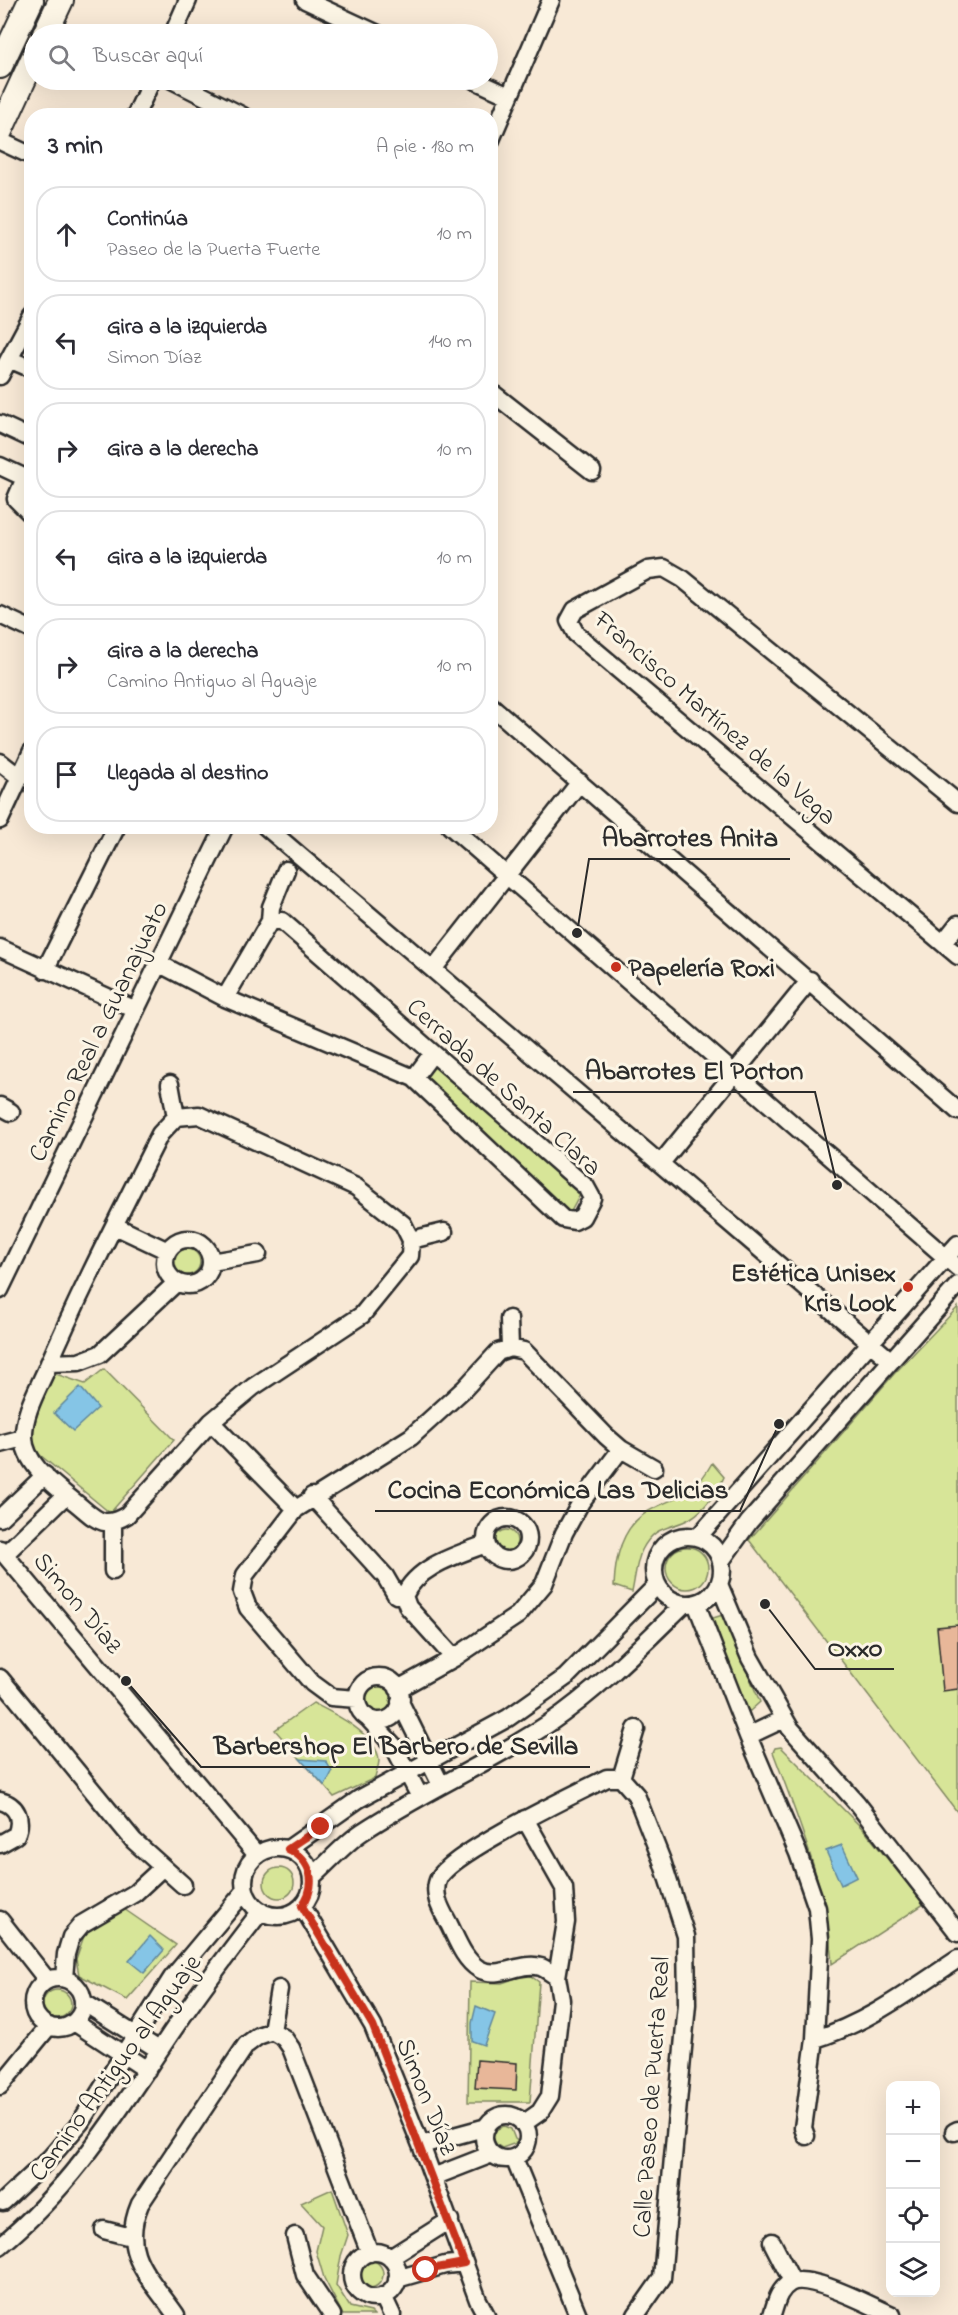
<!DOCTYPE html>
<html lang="es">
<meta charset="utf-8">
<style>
:root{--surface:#fff;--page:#f2f2f3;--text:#2b2b33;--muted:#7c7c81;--line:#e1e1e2}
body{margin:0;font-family:"Indie Flower",sans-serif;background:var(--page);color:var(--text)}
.controls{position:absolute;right:18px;bottom:18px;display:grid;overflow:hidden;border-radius:12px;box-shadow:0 6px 24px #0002}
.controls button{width:54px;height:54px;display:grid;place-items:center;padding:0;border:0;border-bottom:2px solid var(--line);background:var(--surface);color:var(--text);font:30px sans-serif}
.stop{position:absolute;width:18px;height:18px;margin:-14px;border:4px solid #c8321e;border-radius:50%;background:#fff}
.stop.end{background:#c8321e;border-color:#fff;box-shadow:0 2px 6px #0008}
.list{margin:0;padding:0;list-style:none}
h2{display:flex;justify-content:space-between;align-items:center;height:78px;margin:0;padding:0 24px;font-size:26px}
h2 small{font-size:20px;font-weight:400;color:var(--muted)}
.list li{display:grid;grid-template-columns:39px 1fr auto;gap:18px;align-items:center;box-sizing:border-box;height:96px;margin:0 12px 12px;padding:0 12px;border:2px solid var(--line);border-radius:24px}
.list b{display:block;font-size:22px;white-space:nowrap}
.list p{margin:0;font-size:20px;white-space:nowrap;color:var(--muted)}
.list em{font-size:20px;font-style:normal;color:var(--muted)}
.icon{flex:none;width:33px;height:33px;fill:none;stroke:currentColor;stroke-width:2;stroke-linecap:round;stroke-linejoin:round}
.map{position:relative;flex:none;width:958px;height:2315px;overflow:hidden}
.search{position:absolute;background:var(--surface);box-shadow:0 6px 24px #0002;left:24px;top:24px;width:474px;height:66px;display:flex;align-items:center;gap:15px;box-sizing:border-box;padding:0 21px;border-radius:33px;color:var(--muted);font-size:22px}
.panel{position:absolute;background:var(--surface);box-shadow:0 6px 24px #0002;left:24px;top:108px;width:474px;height:726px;border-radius:24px}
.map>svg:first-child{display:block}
.green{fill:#d7e598;stroke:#818862;stroke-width:1.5}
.water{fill:#85c5e6;stroke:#61879b;stroke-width:1.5}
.building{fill:#e8b799;stroke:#2b2b2b;stroke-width:1.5}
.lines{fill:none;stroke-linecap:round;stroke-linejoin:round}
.street-casing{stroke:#2b2b2b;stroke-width:21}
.secondary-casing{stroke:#2b2b2b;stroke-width:28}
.street{stroke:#fcf5e5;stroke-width:16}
.secondary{stroke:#fcf5e5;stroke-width:24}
.route{stroke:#c8321e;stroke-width:8}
.poi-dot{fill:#c8321e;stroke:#fcf5e5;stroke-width:2}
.labels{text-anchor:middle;stroke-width:6;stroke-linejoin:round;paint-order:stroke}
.street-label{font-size:26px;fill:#2b2b2b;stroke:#fcf5e5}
.poi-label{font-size:26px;font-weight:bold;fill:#2b2b2b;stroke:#fcf5e5;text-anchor:start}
.leader{fill:none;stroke:#2b2b2b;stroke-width:2}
.callout-dot{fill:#2b2b2b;stroke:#fcf5e5;stroke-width:2}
.callout-label{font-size:27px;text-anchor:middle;font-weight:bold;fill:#2b2b2b;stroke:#fcf5e5;stroke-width:6;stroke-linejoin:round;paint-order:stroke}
</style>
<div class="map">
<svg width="958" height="2315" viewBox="0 0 958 2315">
<rect width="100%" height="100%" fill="#f8e9d6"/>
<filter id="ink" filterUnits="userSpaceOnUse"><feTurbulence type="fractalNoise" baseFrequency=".0167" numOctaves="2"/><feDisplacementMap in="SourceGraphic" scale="12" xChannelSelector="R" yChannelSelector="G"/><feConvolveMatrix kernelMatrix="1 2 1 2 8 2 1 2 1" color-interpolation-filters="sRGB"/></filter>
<g filter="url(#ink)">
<path class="green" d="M432 1062 582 1191 569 1215 426 1077Z
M174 1262a13 13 0 1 1 26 0a13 13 0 1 1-26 0Z
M958 1307V1813L749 1540 894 1374Z
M104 1369 174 1440 110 1513 28 1445 50 1372 85 1384Z
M712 1463 724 1477C718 1491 704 1510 691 1518 671 1530 656 1523 642 1550 636 1562 635 1579 632 1592L614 1586C615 1559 622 1527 647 1512 678 1494 692 1499 712 1463Z
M495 1541a11 11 0 1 1 22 0a11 11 0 1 1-22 0Z
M666 1568a21 21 0 1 1 42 0a21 21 0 1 1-42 0Z
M723 1615 760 1702 750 1711 744 1709 713 1618Z
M364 1699a15 15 0 1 1 30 0a15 15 0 1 1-30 0Z
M313 1703C333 1713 377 1734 379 1760 379 1765 376 1773 375 1778L334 1797 275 1730Z
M781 1747 864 1830 924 1904 832 1964C827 1889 799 1821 773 1752L775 1748Z
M264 1883a15 15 0 1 1 30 0a15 15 0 1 1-30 0Z
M124 1909 176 1945 127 2000 79 1975 76 1959 86 1930Z
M528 1974 539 1982 530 2102H468L470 1982 502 1983Z
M43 2004a14 14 0 1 1 28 0a14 14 0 1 1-28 0Z
M504 2126 511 2129 515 2139 519 2142 502 2148 496 2144 493 2137 495 2130Z
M332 2189 348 2235 341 2256 336 2285 350 2307 371 2312 374 2315H343L324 2278 316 2251 322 2226 301 2203Z
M355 2274a14 14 0 1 1 28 0a14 14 0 1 1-28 0Z"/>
<path class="water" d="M80 1387 98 1408 73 1431 54 1413Z
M300 1759 326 1761 332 1772 325 1786Z
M842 1845 857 1877 841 1885 826 1851Z
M150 1936 164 1950 144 1973 129 1961Z
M476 2006 495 2014 484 2045 472 2041V2023Z"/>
<path class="building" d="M958 1625V1689L943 1691 937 1627Z
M477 2060 517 2063 516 2090 475 2088Z"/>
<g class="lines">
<g class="street-casing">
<path id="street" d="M305 0 378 34
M173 34 188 0
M172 80 243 116
M474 80 509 96
M135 116 152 80
M0 141 32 156
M490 142 551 0
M9 359 32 369
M0 376 32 316
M490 391 592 471
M0 424 32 439
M0 466 32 481
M25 478 16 499 32 515
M0 615 32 630
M490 705 958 1111
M0 762 18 776
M958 803 683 579 664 568 648 570 575 610 569 621 576 634 958 956
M0 820 32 751
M265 826 890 1360
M450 826 958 1268
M270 921 271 907 286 870
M943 943 958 924
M0 948 136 1010
M158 963 225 998 414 1078 563 1219 574 1221 582 1217 592 1198 586 1187 282 921H270
M434 968 580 782
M45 970 117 826
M225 998 270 921
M414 1078 432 1054
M170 1084 176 1117
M0 1106 11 1112
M199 1115 356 1187 403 1224 411 1240 410 1256 362 1315 253 1387 211 1422 127 1515C102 1530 96 1519 76 1503 57 1487 24 1465 24 1437 23 1414 38 1389 47 1368 81 1289 121 1212 160 1134L176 1117Z
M661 1163 810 980
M115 1226 168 1251
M165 1262a23 23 0 1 1 46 0a23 23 0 1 1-46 0Z
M411 1240 444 1232
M211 1262 258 1254
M0 1290 225 826
M509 1319 510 1348
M49 1363 79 1362 100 1354 177 1282
M211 1422 296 1509
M0 1444 23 1438
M312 1496 385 1576 396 1595
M486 1539a21 21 0 1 1 42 0a21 21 0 1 1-42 0Z
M0 1518 45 1475
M654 1570a34 34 0 1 1 68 0a34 34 0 1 1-68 0Z
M698 1537 958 1244
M0 1549 257 1855
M5 1554 66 1495
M721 1561 749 1522 958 1285
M113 1571V1523
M719 1584 750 1658 790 1728 856 1802 958 1933
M404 1596C417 1566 457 1555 486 1544
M404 1596 408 1607 454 1658
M696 1603 748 1736 798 1853 817 1908 820 1939 815 2039 803 2128 806 2136
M357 1699a22 22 0 1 1 44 0a22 22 0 1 1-44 0Z
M0 1678 134 1841 183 1885
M398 1689 454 1658 518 1615 544 1584 564 1533 581 1502 621 1449
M357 1699 331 1697 312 1683 248 1608 242 1592 245 1575 296 1509 411 1437 465 1388 498 1352 510 1348 524 1351 606 1436 621 1449 654 1468
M400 1702 441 1785
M366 1716 393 1745 420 1797
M748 1736 784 1719
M621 1778 636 1729
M0 1801C17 1805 23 1819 16 1835L0 1844
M525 1819 564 1888 566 1922 557 1977
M244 1882a34 34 0 1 1 68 0a34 34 0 1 1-68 0Z
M288 1849 359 1799 508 1718 566 1677 657 1585
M312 1877C328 1863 344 1844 362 1832 422 1792 488 1764 548 1724 598 1690 641 1646 684 1604
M302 1906 373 2026 421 2145 478 2300 486 2315
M0 1920 47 1980
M64 1978 66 1954 71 1937 82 1924 135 1893 163 1867
M33 2003a25 25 0 1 1 50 0a25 25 0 1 1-50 0Z
M83 2002 159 2050
M74 2022 147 2070
M272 2031 279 1989
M815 2039C868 2023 912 1989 958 1959
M0 2086 49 2026
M484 2137a22 22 0 1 1 44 0a22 22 0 1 1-44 0Z
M523 2124 540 2112 550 2096 561 2000 557 1977C552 1974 546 1969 541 1967 520 1961 499 1980 479 1969 464 1960 457 1940 449 1924 442 1911 431 1894 439 1878 453 1852 575 1794 607 1778H621L636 1795 662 1861 686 1936 687 2004 662 2278 636 2315
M954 2132 958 2130
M421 2145 487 2127
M514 2158 578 2315
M433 2177 492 2154
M3 2202 50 2158 80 2123 172 1978 245 1891
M104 2230 131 2237
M295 2236 305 2275 332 2315
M772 2242 792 2281
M0 2246C69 2189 112 2121 161 2048 192 2001 226 1956 261 1911
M352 2275a23 23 0 1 1 46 0a23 23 0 1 1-46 0Z
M390 2258 450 2220
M397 2279 445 2265 464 2263
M383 2296 392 2315
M176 2315C149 2276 119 2253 140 2204L246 2045 258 2036 272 2031 284 2038 291 2048 370 2253
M772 2315C776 2303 778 2290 790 2283 809 2272 871 2306 892 2315"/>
</g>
<g class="secondary-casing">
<path id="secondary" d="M45 34 61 0
M0 66 31 0
M0 131 34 57"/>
</g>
<use href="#street" class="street"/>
<use href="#secondary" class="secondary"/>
</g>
</g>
<g class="lines" filter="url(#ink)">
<path class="route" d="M321 1827 288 1849C313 1861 317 1885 302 1906L373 2026 464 2263 426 2270"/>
</g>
<g class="poi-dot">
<circle cx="616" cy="967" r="6"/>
<circle cx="908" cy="1287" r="6"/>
</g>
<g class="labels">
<g class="street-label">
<text transform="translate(716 717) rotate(41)" y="9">Francisco Martínez de la Vega</text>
<text transform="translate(97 1031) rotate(-64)" y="9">Camino Real a Guanajuato</text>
<text transform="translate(505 1086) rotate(42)" y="9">Cerrada de Santa Clara</text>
<text transform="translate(79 1602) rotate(50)" y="9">Simon Díaz</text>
<text transform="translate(114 2067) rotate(-54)" y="9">Camino Antiguo al Aguaje</text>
<text transform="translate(428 2096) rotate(68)" y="9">Simon Díaz</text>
<text transform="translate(650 2097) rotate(-86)" y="9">Calle Paseo de Puerta Real</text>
</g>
<g class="poi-label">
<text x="628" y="976">Papelería Roxi</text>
<text x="896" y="1281" text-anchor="end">Estética Unisex<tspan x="896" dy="30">Kris Look</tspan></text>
</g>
</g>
<path class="leader" d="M577 933L589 859H790M837 1185L815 1092H573M779 1424L740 1511H375M765 1604L815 1669H894M126 1681L201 1767H590"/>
<g class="callout-dot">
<circle cx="577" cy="933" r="6"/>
<circle cx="837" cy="1185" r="6"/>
<circle cx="779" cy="1424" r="6"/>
<circle cx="765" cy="1604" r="6"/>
<circle cx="126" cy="1681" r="6"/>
</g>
<g class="callout-label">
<text x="690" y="846">Abarrotes Anita</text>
<text x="694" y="1079">Abarrotes El Porton</text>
<text x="558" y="1498">Cocina Económica Las Delicias</text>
<text x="855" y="1656">Oxxo</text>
<text x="396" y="1754">Barbershop El Barbero de Sevilla</text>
</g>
</svg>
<div class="controls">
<button>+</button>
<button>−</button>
<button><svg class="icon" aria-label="locate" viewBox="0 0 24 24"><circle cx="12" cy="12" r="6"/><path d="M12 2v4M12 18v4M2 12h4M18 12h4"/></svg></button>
<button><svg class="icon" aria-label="layers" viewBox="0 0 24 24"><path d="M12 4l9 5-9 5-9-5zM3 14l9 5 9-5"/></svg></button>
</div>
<div class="stop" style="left:426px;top:2270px"></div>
<div class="stop end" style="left:321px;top:1827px"></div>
<div class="search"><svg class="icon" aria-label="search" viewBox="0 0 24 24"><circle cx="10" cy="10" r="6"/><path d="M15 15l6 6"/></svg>Buscar aquí</div>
<section class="panel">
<h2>3 min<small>A pie · 180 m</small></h2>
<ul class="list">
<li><svg class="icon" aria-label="ahead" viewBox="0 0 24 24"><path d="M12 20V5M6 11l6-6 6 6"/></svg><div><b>Continúa</b><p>Paseo de la Puerta Fuerte</p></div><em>10 m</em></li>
<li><svg class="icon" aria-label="left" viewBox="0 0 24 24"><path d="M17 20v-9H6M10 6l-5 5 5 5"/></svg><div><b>Gira a la izquierda</b><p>Simon Díaz</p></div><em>140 m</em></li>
<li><svg class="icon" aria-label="right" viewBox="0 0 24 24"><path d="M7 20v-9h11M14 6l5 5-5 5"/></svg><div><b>Gira a la derecha</b></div><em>10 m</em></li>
<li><svg class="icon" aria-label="left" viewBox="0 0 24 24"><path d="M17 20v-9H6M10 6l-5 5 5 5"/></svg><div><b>Gira a la izquierda</b></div><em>10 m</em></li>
<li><svg class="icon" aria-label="right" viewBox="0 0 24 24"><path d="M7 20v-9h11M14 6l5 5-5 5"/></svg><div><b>Gira a la derecha</b><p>Camino Antiguo al Aguaje</p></div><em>10 m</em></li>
<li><svg class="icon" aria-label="arrive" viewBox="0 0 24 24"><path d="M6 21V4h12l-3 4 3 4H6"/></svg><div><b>Llegada al destino</b></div></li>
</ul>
</section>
</div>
